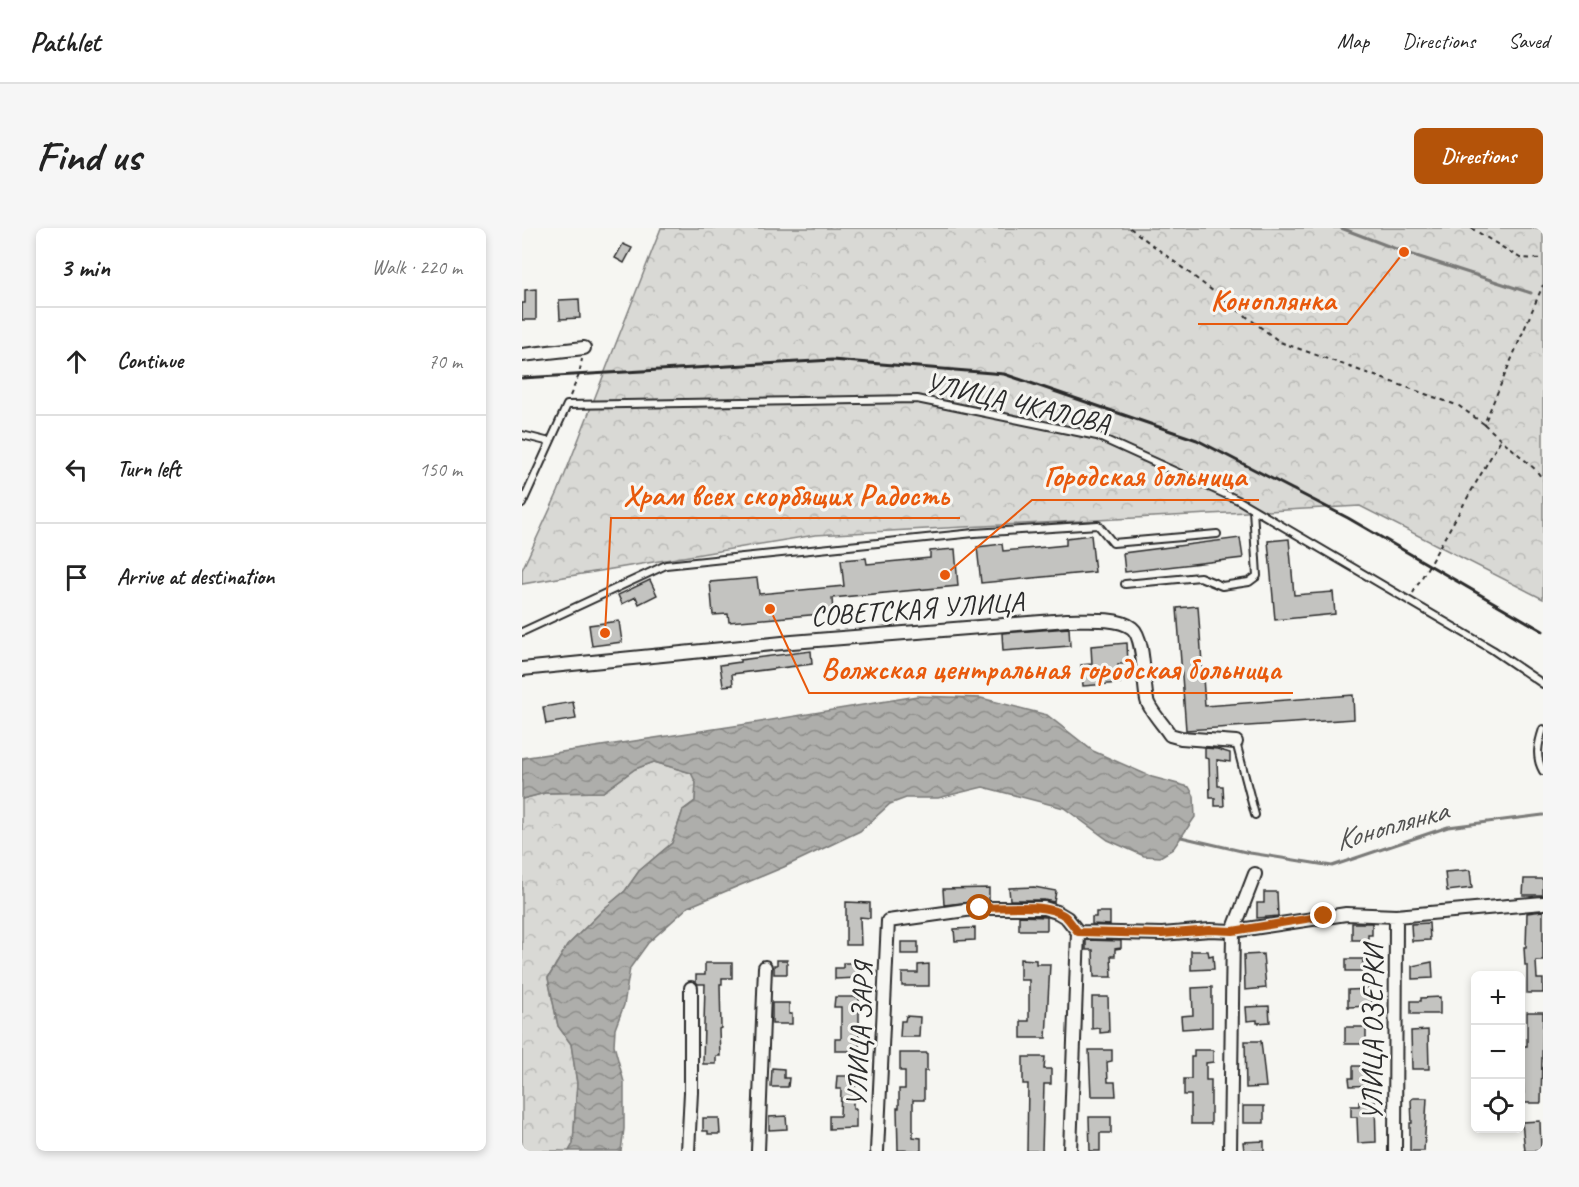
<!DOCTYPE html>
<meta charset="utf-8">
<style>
:root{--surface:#fff;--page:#f6f6f6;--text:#222;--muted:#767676;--line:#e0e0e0;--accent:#b45309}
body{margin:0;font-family:Caveat,sans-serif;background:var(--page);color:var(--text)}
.controls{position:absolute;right:18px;bottom:18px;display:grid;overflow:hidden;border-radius:9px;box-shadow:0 3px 9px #0003}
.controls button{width:54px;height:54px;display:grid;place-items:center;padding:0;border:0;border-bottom:2px solid var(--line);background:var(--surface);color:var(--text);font:30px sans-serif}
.stop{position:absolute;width:18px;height:18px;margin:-14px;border:4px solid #b45309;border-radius:50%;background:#fff}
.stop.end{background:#b45309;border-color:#fff;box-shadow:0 2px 6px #0008}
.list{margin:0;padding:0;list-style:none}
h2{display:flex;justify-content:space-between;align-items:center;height:78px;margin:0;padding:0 24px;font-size:26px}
h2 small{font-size:20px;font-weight:400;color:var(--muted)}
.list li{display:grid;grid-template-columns:39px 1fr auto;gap:18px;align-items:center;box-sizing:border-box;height:108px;padding:0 24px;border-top:2px solid var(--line)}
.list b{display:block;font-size:22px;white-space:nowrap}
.list em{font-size:20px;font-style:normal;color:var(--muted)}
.icon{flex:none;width:33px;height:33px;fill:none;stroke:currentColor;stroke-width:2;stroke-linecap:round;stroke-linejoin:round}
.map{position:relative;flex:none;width:1021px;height:923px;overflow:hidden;border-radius:9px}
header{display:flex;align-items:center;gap:36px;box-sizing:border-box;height:84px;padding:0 30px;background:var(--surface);border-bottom:2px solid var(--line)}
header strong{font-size:28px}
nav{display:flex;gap:33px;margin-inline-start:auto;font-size:21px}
.intro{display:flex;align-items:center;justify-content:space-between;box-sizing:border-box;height:144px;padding:0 36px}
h1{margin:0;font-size:42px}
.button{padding:15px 27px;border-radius:9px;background:var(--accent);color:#fff;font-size:21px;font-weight:700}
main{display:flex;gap:36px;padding:0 36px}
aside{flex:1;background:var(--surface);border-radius:9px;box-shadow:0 3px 9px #0003}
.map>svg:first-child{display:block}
.forest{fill:url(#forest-crowns);stroke:#828280;stroke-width:1.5}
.water{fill:url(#water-waves);stroke:#7a7a78;stroke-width:1.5}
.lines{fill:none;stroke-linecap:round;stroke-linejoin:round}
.stream{stroke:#7a7a78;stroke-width:3}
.building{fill:#c3c3c0;stroke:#2b2b2b;stroke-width:1.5}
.lane-casing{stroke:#2b2b2b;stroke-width:10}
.street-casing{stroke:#2b2b2b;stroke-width:16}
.path{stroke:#2b2b2b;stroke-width:2;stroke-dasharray:4.5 4.5;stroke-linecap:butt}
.lane{stroke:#f6f6f2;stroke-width:6}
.street{stroke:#f6f6f2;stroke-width:12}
.rail{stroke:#2b2b2b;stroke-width:3}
.route{stroke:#b45309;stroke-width:8}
.labels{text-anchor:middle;stroke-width:6;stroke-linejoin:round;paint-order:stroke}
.street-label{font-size:28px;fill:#2b2b2b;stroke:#f6f6f2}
.water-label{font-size:30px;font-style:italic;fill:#525251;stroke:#f6f6f2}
.leader{fill:none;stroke:#e8590c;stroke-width:2}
.callout-dot{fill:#e8590c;stroke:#f6f6f2;stroke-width:2}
.callout-label{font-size:30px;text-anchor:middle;font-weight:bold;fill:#e8590c;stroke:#f6f6f2;stroke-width:6;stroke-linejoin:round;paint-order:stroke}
</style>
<header>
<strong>Pathlet</strong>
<nav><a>Map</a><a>Directions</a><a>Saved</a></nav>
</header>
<div class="intro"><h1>Find us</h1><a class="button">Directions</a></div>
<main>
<aside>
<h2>3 min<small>Walk · 220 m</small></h2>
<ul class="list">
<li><svg class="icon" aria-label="ahead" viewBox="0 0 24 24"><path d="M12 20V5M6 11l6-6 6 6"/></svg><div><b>Continue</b></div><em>70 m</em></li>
<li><svg class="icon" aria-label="left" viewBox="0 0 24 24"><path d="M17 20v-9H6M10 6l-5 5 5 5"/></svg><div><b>Turn left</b></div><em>150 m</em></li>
<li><svg class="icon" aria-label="arrive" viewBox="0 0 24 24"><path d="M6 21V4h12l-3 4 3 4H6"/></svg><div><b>Arrive at destination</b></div></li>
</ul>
</aside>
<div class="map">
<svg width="1021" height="923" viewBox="0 0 1021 923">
<defs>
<pattern id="forest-crowns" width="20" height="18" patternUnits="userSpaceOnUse" patternTransform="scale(1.5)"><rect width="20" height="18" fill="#d9d9d5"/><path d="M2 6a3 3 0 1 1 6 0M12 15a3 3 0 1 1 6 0" fill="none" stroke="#babab7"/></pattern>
<pattern id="water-waves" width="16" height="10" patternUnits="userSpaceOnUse" patternTransform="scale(1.5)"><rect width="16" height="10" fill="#aeaeab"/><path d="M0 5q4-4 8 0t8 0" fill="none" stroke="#8e8e8b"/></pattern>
</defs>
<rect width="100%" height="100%" fill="#f6f6f2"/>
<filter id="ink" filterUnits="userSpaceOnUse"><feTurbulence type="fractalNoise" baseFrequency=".0167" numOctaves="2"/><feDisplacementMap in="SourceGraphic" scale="12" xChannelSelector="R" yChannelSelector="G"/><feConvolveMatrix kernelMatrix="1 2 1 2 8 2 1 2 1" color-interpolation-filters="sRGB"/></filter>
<g filter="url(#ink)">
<path class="forest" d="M139 0H1021V371L838 278 293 307 0 356V342L36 264Z
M132 534 170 545 174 555 173 573 161 582 150 615 117 643 103 663 84 679 45 718 26 750 36 798 49 816 55 856 51 916 47 923H0V571L23 565 81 564 113 541Z"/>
<path class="water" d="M395 468 459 470 525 487 571 523 630 549 667 559 672 568 673 589 651 621 638 629 622 628 586 612 542 580 461 559 416 570H384L368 576 338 603 262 639 166 679 126 715 108 740 102 777 93 801 92 817 102 854V901L99 923H47L51 916 55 855 49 816 36 798 26 750 45 718 84 679 103 663 117 643 150 615 161 582 173 573 174 555 169 545 132 534 113 541 81 564 23 565 0 571V530L232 495Z"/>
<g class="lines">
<path class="stream" d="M819 0 882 24 1009 65
M659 609 728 625 810 638 926 599 1021 587"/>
</g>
<path class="building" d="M101 16 110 20 102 35 93 30Z
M14 61V92H0V75H3V62Z
M57 71 58 90 38 91 37 72Z
M569 307 573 344 459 355 455 319 480 316 481 323 544 317V310Z
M718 310 721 330 603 344 601 325Z
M767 311 772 367 811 364 813 386 753 392 746 313Z
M433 321 436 358 310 370 311 385 207 394 206 386 191 387 188 354 235 350 237 366 322 358 319 332 344 330 345 336 408 330V323Z
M128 352 135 367 117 376 114 369 100 376 96 367Z
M676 378 683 478 831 467 832 491 664 502 655 380Z
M97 393 100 414 70 418 67 397Z
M547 400 548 418 481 423 480 405Z
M605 415 606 436H596L598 455 561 458 559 437 570 436 569 418Z
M289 423 290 436 210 446 211 457 201 458 198 437 218 434V432Z
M51 474 54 491 24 496 21 479Z
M683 520 695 521 708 525V534L695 532 696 558H701L702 578H693V570H688L687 531 683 530Z
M948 642 950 660 925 663 923 644Z
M1002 651H1021V667H1001Z
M512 659 534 663 532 674 522 672H488L487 660Z
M467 660V672L422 677 421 661Z
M742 664H755L756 688 735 690V675H742Z
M324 674 348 675V690L338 689 339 717H324Z
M1021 683V733H1014L1015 751H1021V765H1005V737H1003L1002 719H1004L1005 685Z
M574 684H588V697L570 696V689H574Z
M497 688 525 689V702H497Z
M830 695H850V707H846V712H830Z
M907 695 908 712 890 713 889 696Z
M453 700V712L433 713 432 701Z
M564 712 599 713V720L593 721V728H589L590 749H572L571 722H564Z
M379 714H396V726H379Z
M669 723H686L687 728 691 727 692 741 669 742Z
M741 726 744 760 723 762 722 727Z
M498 731 514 732V736H528L524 810H499V793H507V752H498Z
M824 731H841V743H824Z
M255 732H265V746H252V737H255Z
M910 734 911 750 890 751V738Z
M183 735H210V750H200V756H198L199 800 197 801 198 828H194V836H181L183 756H176L174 754V747H183Z
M321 735H336V750L313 751V740H321Z
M407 736V758H380V745H396V737Z
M690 759V799L660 801 659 788 671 787 670 760Z
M849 761 850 778 826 779V762Z
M313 769H337V823H313V811H319V779H312Z
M570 769H586L587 804 578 805V800L570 801Z
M918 769V786H889V773H899V770Z
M250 775H267V786H270V796H250Z
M747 778 748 794 735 795V792L725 793 724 779Z
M1005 784H1021L1019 875H1002L1000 818H1005Z
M384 788 398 789 397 809H378L379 793H383Z
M823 799H844V816H823Z
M906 802 907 841H890L889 803Z
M723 813H739L744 859 724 860Z
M567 822H590V833L585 834 586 854H593L594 868H569Z
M672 822H691V834L684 835V852H689V896H669V867H662V851H669V829H672Z
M378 825H405V843H402V872H391V909L399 910V923L376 922 375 880H377V861H383V843H378Z
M501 829H523L522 841H529V856H522L520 923H505L506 856H501Z
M831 838H854V857L828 858 827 850H831Z
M250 840 262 841V850H267L266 859H249Z
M315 848H335L334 858H331V881H334V900L307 901V888H318L319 861H314Z
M891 870H905L902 923H888V895H890L889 872Z
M853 873 854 914 836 915 835 889H829V878H837V874Z
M721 878H742V895H721Z
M264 888 265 901 247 902V889Z
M567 889H589V905H578V923H568Z
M181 890H197L198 906H186V903H181Z
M1018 893 1019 923H1003L1000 894Z
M742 913V923H722L721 914Z"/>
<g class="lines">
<g class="lane-casing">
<path id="lane" d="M0 207 28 214
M0 276 45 177 395 171 575 208 716 272 971 422 1021 456
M603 356 678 349 700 358 727 354 735 348 731 281
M0 404 144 337 452 305 576 297 591 315 695 306
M1021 501C1016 516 1013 529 1021 543
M714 514 733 587"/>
</g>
<g class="street-casing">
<path id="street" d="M0 127 62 120
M0 441 270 414 545 392C563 392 596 389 610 400 623 410 621 456 625 472 627 482 642 497 648 507L659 510 714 514
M166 923 169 864V760
M236 923 243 739
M355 923 366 693 458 680H522L535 684 545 690 556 704 640 706 688 702 711 703 824 686 874 688 1021 675
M548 923 556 704
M708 923 711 703 733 646
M873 923 874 688"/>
</g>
<path class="path" d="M608 0 758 114 937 178 962 196 1021 57
M949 0 998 30 1021 31
M48 168 57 147 60 131
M962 196 1014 242 1021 252
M891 365 979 211"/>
<use href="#lane" class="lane"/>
<use href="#street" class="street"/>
<path class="rail" d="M0 150 310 132 482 146 675 212 826 290 1021 403"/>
</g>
</g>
<g class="lines" filter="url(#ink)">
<path class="route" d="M458 680C480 680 526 674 544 689 548 693 552 699 556 704L640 706 688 702 711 703 802 688"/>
</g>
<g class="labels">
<g class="street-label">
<text transform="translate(496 174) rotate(13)" y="10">УЛИЦА ЧКАЛОВА</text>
<text transform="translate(395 380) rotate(-4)" y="10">СОВЕТСКАЯ УЛИЦА</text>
<text transform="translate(850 805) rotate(-90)" y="10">УЛИЦА ОЗЕРКИ</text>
<text transform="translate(337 807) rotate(-87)" y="10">УЛИЦА ЗАРЯ</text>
</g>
<g class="water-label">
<text transform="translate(869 597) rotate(-16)" y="10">Коноплянка</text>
</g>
</g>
<path class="leader" d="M882 24L825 96H676M423 347L510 272H737M83 405L89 290H438M248 381L287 465H771"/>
<g class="callout-dot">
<circle cx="882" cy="24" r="6"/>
<circle cx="423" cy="347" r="6"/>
<circle cx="83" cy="405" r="6"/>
<circle cx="248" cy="381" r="6"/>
</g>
<g class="callout-label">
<text x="751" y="82">Коноплянка</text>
<text x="623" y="258">Городская больница</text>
<text x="264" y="277">Храм всех скорбящих Радость</text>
<text x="529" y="451">Волжская центральная городская больница</text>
</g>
</svg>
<div class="controls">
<button>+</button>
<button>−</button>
<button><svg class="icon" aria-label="locate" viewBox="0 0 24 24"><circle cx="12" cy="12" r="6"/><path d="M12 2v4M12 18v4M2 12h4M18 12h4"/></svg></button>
</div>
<div class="stop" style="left:458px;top:680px"></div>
<div class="stop end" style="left:802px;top:688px"></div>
</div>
</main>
